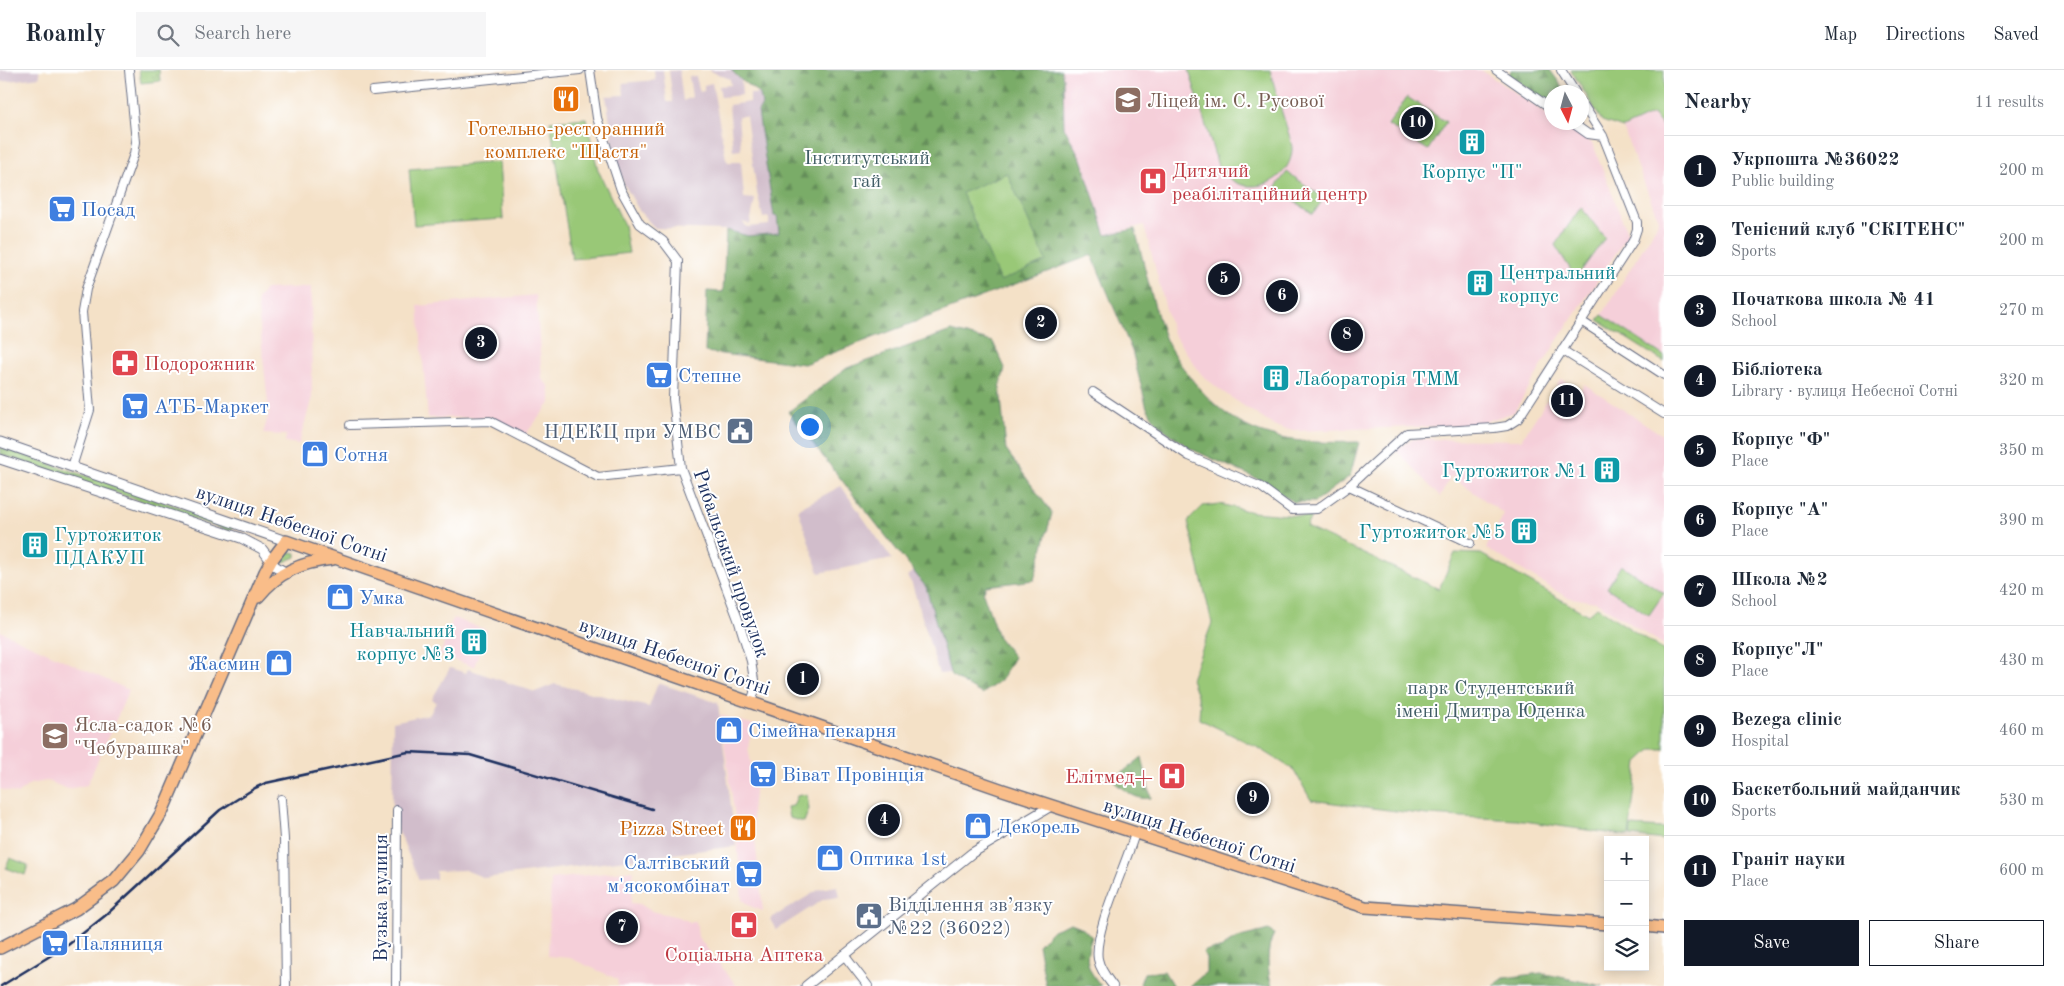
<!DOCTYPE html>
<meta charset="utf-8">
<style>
:root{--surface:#fff;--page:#f6f6f7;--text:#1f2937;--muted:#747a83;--line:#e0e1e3;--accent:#111827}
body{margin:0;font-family:"Old Standard TT",serif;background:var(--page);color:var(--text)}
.controls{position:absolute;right:15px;bottom:15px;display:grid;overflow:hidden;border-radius:0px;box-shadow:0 2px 12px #0003}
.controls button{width:45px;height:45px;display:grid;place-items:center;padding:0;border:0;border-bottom:1px solid var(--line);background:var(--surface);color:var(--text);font:25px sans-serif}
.compass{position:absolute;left:1544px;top:15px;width:45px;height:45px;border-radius:50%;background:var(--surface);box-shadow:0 2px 12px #0003;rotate:174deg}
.you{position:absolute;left:809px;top:356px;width:18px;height:18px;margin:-12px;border:4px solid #fff;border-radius:50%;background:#1a73e8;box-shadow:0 0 0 8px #1a73e833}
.badge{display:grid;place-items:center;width:32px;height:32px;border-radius:50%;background:var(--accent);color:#fff;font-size:16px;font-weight:700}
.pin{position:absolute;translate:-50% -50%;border:2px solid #fff;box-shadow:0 1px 5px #0006}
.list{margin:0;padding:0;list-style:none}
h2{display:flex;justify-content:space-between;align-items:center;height:65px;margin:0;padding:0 20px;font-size:21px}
h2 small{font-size:16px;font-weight:400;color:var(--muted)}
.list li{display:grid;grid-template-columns:32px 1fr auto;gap:15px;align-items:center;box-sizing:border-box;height:70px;padding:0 20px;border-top:1px solid var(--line)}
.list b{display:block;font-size:19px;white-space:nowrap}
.list p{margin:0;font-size:16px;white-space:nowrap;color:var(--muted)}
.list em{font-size:16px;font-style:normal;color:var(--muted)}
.actions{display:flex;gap:10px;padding:15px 20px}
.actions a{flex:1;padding:11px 0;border:1px solid var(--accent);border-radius:0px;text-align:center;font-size:18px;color:var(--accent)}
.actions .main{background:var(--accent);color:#fff}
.icon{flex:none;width:28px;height:28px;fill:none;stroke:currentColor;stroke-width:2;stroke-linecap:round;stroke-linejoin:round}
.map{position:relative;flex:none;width:1664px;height:916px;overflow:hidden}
header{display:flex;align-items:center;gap:30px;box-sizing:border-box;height:70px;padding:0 25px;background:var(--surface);border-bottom:1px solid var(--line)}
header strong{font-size:24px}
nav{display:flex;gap:28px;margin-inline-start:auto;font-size:18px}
.search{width:350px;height:45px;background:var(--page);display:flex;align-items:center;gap:12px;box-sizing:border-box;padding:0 18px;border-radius:0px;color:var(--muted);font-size:19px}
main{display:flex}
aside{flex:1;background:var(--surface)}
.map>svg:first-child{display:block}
.built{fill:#f5cfd9}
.industrial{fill:#d1bdcb}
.grass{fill:url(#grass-tufts);stroke:#5a7c6a}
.forest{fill:url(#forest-firs);stroke:#4a6e63}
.green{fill:#99c877;stroke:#5a7c6a}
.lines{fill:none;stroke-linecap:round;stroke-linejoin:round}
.minor-casing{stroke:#676d83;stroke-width:10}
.tertiary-casing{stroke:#676d83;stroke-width:11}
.primary-casing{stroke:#676d83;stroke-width:14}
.minor{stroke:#fff;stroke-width:8}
.tertiary{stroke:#fff;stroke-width:9}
.primary{stroke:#f9bd89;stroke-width:11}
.rail{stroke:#1b2f5e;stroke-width:2.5}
.labels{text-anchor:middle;stroke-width:4;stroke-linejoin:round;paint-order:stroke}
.education-label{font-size:20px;fill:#785e54;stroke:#fff;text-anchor:start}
.food-label{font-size:20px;fill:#c56008;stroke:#fff}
.park-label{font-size:20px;fill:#415d66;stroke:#fff}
.health-label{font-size:20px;fill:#be3a42;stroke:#fff;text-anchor:start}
.culture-label{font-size:20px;fill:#0d838f;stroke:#fff;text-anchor:start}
.shop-label{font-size:20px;fill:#366cbe;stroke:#fff;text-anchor:start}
.service-label{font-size:20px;fill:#4e5e75;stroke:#fff;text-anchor:end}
.street-label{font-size:20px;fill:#1b2f5e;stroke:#fff}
</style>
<header>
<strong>Roamly</strong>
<div class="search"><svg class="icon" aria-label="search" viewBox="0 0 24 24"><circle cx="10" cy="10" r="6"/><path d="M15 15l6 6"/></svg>Search here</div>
<nav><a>Map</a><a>Directions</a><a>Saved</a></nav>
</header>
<main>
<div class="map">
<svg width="1664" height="916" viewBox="0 0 1664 916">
<defs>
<pattern id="grass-tufts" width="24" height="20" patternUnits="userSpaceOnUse" patternTransform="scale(1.25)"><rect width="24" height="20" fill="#99c877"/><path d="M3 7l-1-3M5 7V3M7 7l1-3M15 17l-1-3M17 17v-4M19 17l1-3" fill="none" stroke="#7ca365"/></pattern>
<pattern id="forest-firs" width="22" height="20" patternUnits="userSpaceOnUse" patternTransform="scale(1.25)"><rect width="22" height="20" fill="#7aac68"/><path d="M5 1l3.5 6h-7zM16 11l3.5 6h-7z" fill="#638c59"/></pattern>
</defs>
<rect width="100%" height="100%" fill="#fff"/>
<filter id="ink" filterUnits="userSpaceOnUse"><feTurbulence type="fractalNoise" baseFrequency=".02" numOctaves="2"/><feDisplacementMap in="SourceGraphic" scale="10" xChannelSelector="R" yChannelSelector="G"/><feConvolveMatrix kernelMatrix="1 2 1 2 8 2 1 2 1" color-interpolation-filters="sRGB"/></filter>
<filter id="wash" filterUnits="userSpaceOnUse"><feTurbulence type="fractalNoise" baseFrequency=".0096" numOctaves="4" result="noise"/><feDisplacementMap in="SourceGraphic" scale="20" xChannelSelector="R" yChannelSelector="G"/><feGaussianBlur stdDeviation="1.12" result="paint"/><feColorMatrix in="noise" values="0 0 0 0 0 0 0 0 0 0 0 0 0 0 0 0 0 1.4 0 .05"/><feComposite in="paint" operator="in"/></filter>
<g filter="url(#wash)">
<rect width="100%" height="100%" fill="#f4e1c7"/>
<path class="built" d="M1061 0H1481L1551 47 1552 52 1560 53 1593 74 1628 165 1557 271 1514 342 1476 355 1293 361 1274 356 1220 320 1201 304 1172 262 1144 155 1106 165 1081 89 1064 57 1063 8Z
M1653 44 1664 58V286L1602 245 1656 157 1658 149 1623 58Z
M311 217 312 327 299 374 285 372 286 365 263 364 269 343 257 230 265 219Z
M536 225 542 309 549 316 551 332 524 366 492 347 428 348 418 236Z
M1561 309 1580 321 1584 314 1664 366V575L1596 532 1566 527 1486 478 1504 444 1451 406 1440 427 1396 380 1413 369 1521 370Z
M453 548 487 560 474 597 440 585Z
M0 561 129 620 87 715 68 719 47 711 30 714 17 724 0 719Z
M720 645 755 655 750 666 748 677 755 715 752 741 763 841 750 836 742 830 735 747Z
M634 800 631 833 640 834 651 841 679 847 690 852 696 851 698 867 737 916H618L617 909 570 888 548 886 551 809Z"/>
<path class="industrial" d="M0 0H39L40 7 0 12Z
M654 0H663L667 32H673L669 1 679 0 683 31 692 27 689 6 696 7 700 22 704 21V15L712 13 726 89 728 92H741L744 128 755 129 750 154 742 152 747 157 769 155V147L763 148 757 122 746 46H738L741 80 733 81 729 35 750 32V24H760L762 35 758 42 774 146H777L779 163 748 166 726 160 655 158 640 142 624 114 615 85 606 26 624 25 623 13 655 10Z
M708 0H731L741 10 742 25 721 27 719 16 731 15 730 9Z
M841 416 892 489 819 503 798 439Z
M923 496 967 608 950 603 939 604 912 514 907 506Z
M450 598 466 603 468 599 535 622 555 614 649 637 658 613 718 633 736 776 485 808 465 800 436 801V809L419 810 392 745 393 652 430 644 436 632 432 629Z
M837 816 840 827 824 829 776 860 770 849 820 819Z"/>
<path class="grass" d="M139 0H159L160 11 141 13Z
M0 377 233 455V458L230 461 0 384Z
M290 482 296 483V487L284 492H278L280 486Z
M1631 756 1664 758V770L1630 766Z"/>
<path class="forest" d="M731 0H1061L1063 8 1064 57 1081 89 1106 165 1135 159C1144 193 1151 228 1163 262 1168 278 1180 294 1190 307 1239 370 1285 374 1359 372L1350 406 1315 432H1293L1262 411 1191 379 1158 355 1147 338 1132 281 1092 185 804 294 705 282 707 221 723 222 726 160 748 166 779 163 777 146H774L758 42 762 35 760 24 741 10Z
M1511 0H1550L1566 22H1552L1551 35 1509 5Z
M951 261 993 272 1005 298 1000 317 1006 380 1052 443 1034 510 986 516 983 523 998 567 1014 587 1001 610 982 624 951 606 926 517 788 342 847 298Z
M1142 687 1151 728C1137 731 1125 721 1114 712L1118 706Z
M1071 853 1081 857 1092 867C1084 890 1086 897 1101 916H1046L1038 875 1053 860Z
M1268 860 1274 864C1266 879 1267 900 1272 916H1190L1206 902V888L1203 882 1211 879H1221C1234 865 1250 866 1268 860Z
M1164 901 1173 916H1142L1140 914 1144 903Z
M1541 903 1603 916H1493L1504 908Z"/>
<path class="green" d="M1189 0H1270C1275 18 1280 37 1286 55 1288 62 1291 70 1292 77 1293 99 1273 116 1253 116 1238 117 1226 108 1218 96Z
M1571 0H1664V58L1653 44 1623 58 1602 51Z
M1407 27 1446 52 1428 80 1388 55Z
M586 48 598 100 624 155 629 183 572 189 550 51Z
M499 92 503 149 414 155 409 99Z
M1287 102 1324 128 1313 144 1275 118Z
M1007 103 1046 191 1000 211 962 123Z
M1581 137 1605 168 1576 208 1555 175Z
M1602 245 1664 286V292L1598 250Z
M1220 434 1252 442 1311 447 1306 457 1439 519 1455 483 1481 484 1588 545 1597 537 1664 581V679H1652L1638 692 1629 766 1517 750 1427 745 1311 730 1294 700 1259 678 1199 649 1200 634 1191 609 1212 553 1188 451 1203 436Z
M1621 495 1664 523 1649 545 1607 518Z
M807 724 809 739 804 752 789 748 787 737 793 736 797 726Z
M10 788 28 795 25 805 6 798Z"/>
</g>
<g filter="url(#ink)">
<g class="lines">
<g class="minor-casing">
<path id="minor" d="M590 0 597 48 621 120 640 154 663 171 678 191 673 329 681 398 738 549 751 591 754 610V623L751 632
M1496 0 1552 39
M1561 0 1575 22
M373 21 580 0
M1571 52 1588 64 1603 66
M1581 251 1664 305
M1562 280 1664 344
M1093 322 1189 386 1261 417 1292 440 1317 439 1349 416 1407 363 1494 358 1507 356 1518 349 1633 171 1637 159V152L1603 66 1582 33
M350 355 490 351 598 407 681 398
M72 397 90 340 82 242 86 219 134 84 136 72 129 0
M1349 416 1470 473
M281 729 284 769 286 916
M844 885 868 916
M396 916 397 740
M1113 916C1107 908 1100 900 1098 889 1093 862 1127 793 1135 763"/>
</g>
<g class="tertiary-casing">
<path id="tertiary" d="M0 372 286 471
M0 389 241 468 262 479 275 496 285 502
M806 916 972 783 1051 736"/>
</g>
<g class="primary-casing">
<path id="primary" d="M258 527C278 502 302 492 333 489
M1645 856 1664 858
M0 878 76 839 114 811 139 781 162 742 265 502 271 491 286 471 1003 720 1365 837 1608 854"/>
</g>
<use href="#minor" class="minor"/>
<use href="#tertiary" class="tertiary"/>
<use href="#primary" class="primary"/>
<path class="rail" d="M1 916 68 875 106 845 220 740 255 718 266 713 408 682 470 685 652 739"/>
</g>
</g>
<defs>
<g id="restaurant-square" transform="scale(1.4375)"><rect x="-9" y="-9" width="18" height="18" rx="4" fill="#e8710a" stroke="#fff"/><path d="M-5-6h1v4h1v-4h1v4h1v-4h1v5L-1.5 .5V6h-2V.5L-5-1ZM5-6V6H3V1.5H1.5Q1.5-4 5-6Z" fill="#fff"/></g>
<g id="school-square" transform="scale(1.4375)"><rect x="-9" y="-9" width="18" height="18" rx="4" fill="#8d6e63" stroke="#fff"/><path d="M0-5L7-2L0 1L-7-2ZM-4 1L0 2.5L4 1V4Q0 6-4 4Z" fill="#fff"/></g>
<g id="building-square" transform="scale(1.4375)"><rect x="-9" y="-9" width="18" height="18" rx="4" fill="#0f9aa8" stroke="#fff"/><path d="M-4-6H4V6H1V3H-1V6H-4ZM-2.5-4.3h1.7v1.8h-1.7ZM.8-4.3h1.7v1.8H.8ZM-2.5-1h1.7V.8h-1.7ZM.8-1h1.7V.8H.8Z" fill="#fff"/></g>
<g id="hospital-square" transform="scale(1.4375)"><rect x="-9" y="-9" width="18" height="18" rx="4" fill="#e0444e" stroke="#fff"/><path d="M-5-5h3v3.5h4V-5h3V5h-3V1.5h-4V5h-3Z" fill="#fff"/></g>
<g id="supermarket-square" transform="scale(1.4375)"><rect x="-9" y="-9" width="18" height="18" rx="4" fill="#3f7fe0" stroke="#fff"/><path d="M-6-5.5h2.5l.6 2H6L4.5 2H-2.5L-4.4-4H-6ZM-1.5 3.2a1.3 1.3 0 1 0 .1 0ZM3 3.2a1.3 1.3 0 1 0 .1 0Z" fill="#fff"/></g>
<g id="pharmacy-square" transform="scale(1.4375)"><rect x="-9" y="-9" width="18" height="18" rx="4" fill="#e0444e" stroke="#fff"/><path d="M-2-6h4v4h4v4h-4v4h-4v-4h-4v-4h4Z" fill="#fff"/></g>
<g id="civic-square" transform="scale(1.4375)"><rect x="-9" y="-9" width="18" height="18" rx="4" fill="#5c6f8a" stroke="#fff"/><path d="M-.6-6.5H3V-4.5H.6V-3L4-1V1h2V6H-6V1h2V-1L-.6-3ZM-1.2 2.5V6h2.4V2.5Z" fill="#fff"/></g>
<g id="shop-square" transform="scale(1.4375)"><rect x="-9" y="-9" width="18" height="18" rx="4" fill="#3f7fe0" stroke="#fff"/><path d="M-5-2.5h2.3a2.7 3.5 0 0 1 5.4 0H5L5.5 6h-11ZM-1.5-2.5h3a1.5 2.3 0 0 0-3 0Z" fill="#fff"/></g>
</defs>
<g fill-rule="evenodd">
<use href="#restaurant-square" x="566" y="29"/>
<use href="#school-square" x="1128" y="30"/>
<use href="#building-square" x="1472" y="72"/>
<use href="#hospital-square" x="1153" y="111"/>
<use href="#supermarket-square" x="62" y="139"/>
<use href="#building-square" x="1480" y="213"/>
<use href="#pharmacy-square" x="125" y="293"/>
<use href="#supermarket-square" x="659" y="305"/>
<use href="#building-square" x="1276" y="308"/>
<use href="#supermarket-square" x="135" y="336"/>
<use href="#civic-square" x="740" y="361"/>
<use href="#shop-square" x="315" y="384"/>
<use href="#building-square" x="1607" y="400"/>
<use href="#building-square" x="1524" y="461"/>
<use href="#building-square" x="35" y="475"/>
<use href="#shop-square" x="340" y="527"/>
<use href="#building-square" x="474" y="572"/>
<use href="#shop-square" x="279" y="593"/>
<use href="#shop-square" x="729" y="660"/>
<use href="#school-square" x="55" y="666"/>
<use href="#supermarket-square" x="763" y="704"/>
<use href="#hospital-square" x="1172" y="706"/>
<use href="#shop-square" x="978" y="756"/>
<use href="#restaurant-square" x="743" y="758"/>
<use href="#shop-square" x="830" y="788"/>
<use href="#supermarket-square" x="749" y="804"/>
<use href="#civic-square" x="869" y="846"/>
<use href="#pharmacy-square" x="744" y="855"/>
<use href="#supermarket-square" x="55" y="873"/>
</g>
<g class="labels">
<g class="education-label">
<text x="1147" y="37">Ліцей ім. С. Русової</text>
<text x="74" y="661">Ясла-садок №6<tspan x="74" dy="23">"Чебурашка"</tspan></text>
</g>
<g class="food-label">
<text x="566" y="65">Готельно-ресторанний<tspan x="566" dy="23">комплекс "Щастя"</tspan></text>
<text x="724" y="765" text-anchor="end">Pizza Street</text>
</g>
<g class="park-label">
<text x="867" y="94">Інститутський<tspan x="867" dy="23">гай</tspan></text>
<text x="1491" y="624">парк Студентський<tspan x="1491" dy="23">імені Дмитра Юденка</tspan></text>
</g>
<g class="health-label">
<text x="1172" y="107">Дитячий<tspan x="1172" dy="23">реабілітаційний центр</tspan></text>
<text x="144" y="300">Подорожник</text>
<text x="1153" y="713" text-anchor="end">Елітмед+</text>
<text x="744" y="891" text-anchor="middle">Соціальна Аптека</text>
</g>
<g class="culture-label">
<text x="1472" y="108" text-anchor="middle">Корпус "П"</text>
<text x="1499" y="209">Центральний<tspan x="1499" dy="23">корпус</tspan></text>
<text x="1295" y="315">Лабораторія ТММ</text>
<text x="1588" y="407" text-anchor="end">Гуртожиток №1</text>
<text x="1505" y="468" text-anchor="end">Гуртожиток №5</text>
<text x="54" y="471">Гуртожиток<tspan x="54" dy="23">ПДАКУП</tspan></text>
<text x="455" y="567" text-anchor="end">Навчальний<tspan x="455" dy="23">корпус №3</tspan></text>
</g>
<g class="shop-label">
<text x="81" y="146">Посад</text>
<text x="678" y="312">Степне</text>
<text x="154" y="343">АТБ-Маркет</text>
<text x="334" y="391">Сотня</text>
<text x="359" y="534">Умка</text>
<text x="260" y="600" text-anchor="end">Жасмин</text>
<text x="748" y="667">Сімейна пекарня</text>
<text x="782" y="711">Віват Провінція</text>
<text x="997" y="763">Декорель</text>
<text x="849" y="795">Оптика 1st</text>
<text x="730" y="799" text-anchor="end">Салтівський<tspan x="730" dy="23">м'ясокомбінат</tspan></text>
<text x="74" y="880">Паляниця</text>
</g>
<g class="service-label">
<text x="721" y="368">НДЕКЦ при УМВС</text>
<text x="888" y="841" text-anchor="start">Відділення зв’язку<tspan x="888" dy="23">№22 (36022)</tspan></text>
</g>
<g class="street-label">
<text transform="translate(292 453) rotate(19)" y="7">вулиця Небесної Сотні</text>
<text transform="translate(732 493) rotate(71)" y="7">Рибальський провулок</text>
<text transform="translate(675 586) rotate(19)" y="7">вулиця Небесної Сотні</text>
<text transform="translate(1200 765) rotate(18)" y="7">вулиця Небесної Сотні</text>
<text transform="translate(380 828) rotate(-90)" y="7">Вузька вулиця</text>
</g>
</g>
</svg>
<div class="controls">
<button>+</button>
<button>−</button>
<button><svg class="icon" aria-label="layers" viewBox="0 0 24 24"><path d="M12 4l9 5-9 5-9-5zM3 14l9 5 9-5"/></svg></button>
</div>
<svg class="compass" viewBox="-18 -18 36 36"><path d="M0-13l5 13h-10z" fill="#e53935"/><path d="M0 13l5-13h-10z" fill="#747a83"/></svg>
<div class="you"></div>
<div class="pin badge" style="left:803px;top:609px">1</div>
<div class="pin badge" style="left:1041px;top:253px">2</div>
<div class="pin badge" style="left:481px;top:273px">3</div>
<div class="pin badge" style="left:884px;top:750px">4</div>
<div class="pin badge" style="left:1224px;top:209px">5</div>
<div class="pin badge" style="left:1282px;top:226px">6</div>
<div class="pin badge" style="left:622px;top:857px">7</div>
<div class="pin badge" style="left:1347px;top:265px">8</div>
<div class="pin badge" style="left:1253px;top:728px">9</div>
<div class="pin badge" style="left:1417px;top:53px">10</div>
<div class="pin badge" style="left:1567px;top:331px">11</div>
</div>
<aside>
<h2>Nearby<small>11 results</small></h2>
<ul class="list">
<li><span class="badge">1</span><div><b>Укрпошта №36022</b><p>Public building</p></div><em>200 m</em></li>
<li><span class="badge">2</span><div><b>Тенісний клуб &quot;СКІТЕНС&quot;</b><p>Sports</p></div><em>200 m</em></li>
<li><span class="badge">3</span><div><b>Початкова школа № 41</b><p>School</p></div><em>270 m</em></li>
<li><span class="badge">4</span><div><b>Бібліотека</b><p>Library · вулиця Небесної Сотні</p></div><em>320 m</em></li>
<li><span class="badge">5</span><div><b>Корпус &quot;Ф&quot;</b><p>Place</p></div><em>350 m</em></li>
<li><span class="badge">6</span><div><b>Корпус &quot;А&quot;</b><p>Place</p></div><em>390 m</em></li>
<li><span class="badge">7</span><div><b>Школа №2</b><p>School</p></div><em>420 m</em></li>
<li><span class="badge">8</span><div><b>Корпус&quot;Л&quot;</b><p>Place</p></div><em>430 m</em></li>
<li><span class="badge">9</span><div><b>Bezega clinic</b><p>Hospital</p></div><em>460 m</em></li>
<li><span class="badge">10</span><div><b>Баскетбольний майданчик</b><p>Sports</p></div><em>530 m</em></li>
<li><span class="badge">11</span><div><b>Граніт науки</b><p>Place</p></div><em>600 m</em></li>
</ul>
<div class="actions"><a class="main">Save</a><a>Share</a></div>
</aside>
</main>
